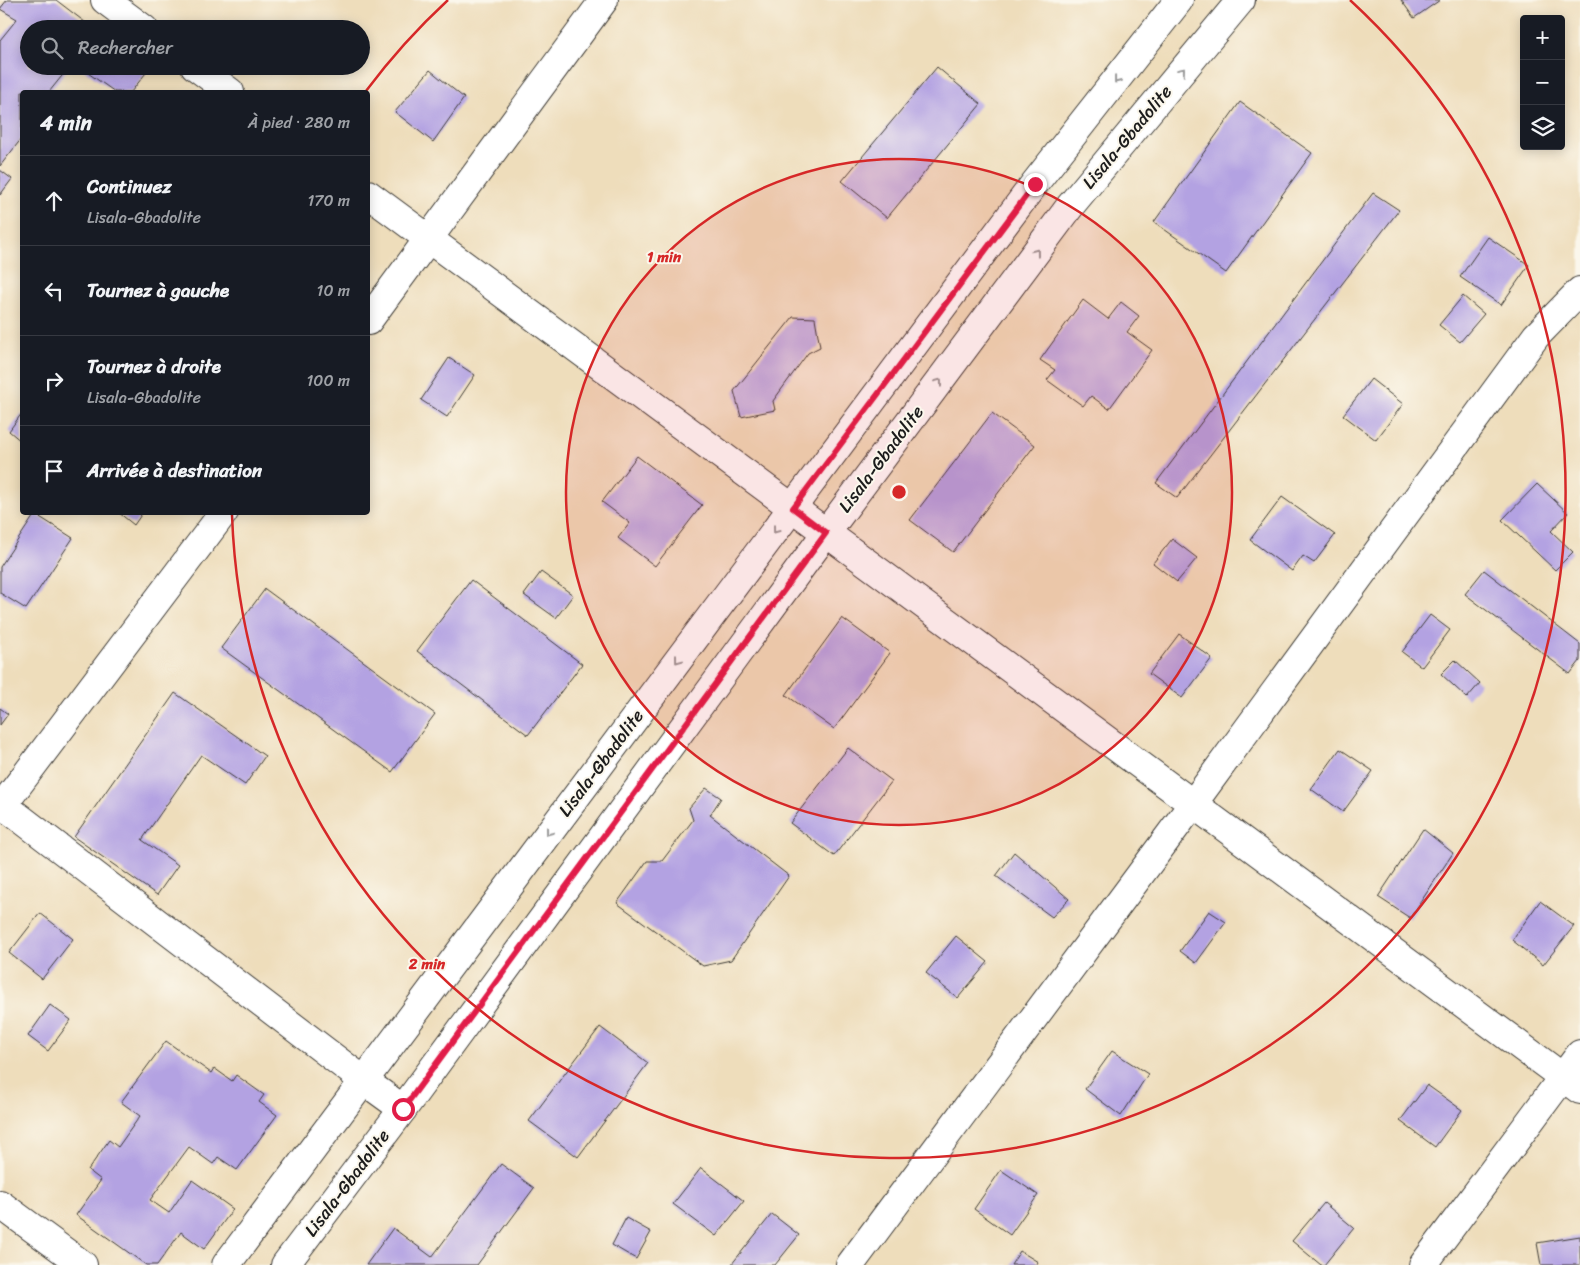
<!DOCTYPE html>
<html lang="fr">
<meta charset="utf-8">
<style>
:root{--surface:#171b24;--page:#242831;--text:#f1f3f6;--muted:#9ea1a6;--line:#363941}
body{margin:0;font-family:Sriracha,sans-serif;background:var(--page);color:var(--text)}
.controls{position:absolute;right:15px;top:15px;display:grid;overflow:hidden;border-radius:5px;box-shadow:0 2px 12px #0003}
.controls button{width:45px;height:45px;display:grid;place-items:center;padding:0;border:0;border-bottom:1px solid var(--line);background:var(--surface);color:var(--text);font:25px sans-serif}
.stop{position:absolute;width:15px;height:15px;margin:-11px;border:4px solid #e11d48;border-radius:50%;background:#fff}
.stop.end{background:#e11d48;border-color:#fff;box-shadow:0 1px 5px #0008}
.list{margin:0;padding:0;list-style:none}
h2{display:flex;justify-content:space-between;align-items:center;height:65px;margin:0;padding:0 20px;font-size:21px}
h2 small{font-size:16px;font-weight:400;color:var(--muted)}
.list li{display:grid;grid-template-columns:32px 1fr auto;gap:15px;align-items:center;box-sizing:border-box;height:90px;padding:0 20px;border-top:1px solid var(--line)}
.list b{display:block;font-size:19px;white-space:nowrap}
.list p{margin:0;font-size:16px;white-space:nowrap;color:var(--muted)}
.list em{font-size:16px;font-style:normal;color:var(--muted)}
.icon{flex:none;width:28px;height:28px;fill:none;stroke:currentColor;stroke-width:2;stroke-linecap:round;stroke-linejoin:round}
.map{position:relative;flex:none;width:1580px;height:1265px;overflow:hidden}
.search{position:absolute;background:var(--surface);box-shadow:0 2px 12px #0003;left:20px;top:20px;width:350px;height:55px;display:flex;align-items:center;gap:12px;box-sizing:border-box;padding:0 18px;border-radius:28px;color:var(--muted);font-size:19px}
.panel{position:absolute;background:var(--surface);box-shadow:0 2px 12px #0003;left:20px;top:90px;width:350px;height:425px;border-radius:5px}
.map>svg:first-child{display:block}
.building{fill:#b3a2e2}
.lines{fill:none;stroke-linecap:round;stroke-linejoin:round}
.minor-casing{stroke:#3c3934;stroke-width:30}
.primary-casing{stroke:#3c3934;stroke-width:30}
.minor{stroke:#fff;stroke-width:28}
.primary{stroke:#fff;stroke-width:28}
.oneway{stroke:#999}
.route{stroke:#e11d48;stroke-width:6}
.ring{fill:none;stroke:#d62828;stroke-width:2.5}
.labels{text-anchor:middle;stroke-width:4;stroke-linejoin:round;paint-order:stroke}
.street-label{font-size:18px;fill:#1c1c1c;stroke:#fbf7ec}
.centre{fill:#d62828;stroke:#fbf7ec;stroke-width:2.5}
.ring-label{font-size:15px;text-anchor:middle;font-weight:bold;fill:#d62828;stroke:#fbf7ec;stroke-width:4;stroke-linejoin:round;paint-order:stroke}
</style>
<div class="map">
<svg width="1580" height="1265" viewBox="0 0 1580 1265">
<rect width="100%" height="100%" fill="#fbf7ec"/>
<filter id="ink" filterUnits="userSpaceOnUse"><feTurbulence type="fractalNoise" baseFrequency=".02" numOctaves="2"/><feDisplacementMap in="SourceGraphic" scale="10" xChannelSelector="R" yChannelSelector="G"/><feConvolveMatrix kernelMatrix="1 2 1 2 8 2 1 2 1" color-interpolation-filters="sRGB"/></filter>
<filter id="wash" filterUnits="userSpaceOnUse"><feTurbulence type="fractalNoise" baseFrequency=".0096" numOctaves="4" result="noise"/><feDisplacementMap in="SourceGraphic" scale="20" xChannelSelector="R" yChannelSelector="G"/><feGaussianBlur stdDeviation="1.12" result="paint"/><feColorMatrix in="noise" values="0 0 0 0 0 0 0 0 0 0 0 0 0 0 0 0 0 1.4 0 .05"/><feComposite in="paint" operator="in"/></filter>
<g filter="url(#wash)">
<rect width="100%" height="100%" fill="#edb"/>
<g id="blocks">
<path class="building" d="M7 0H56L94 29H29V66H70L49 92H22V138L0 166V40L17 19 0 9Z
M1401 0H1440L1414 18Z
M78 66H145L149 69 131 92H115Z
M937 67 981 104 887 218 842 181Z
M430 70 464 98 433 142 395 112Z
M1240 102 1312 153 1226 273 1154 222Z
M0 170 12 179 0 195Z
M1373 193 1399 210 1177 498 1156 483Z
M1488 237 1529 265 1501 305 1460 277Z
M1463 296 1484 314 1460 342 1439 325Z
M1083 300 1108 319 1121 302 1139 316 1127 332 1152 350 1109 409 1091 396 1083 406 1047 380 1055 370 1040 360Z
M793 317 815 318 820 347 808 353 773 401 775 410 741 417 734 391Z
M449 358 475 375 447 417 421 400Z
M1371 379 1403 404 1376 440 1343 415Z
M22 413V442L9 431Z
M992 413 1035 445 953 552 910 520Z
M637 456 702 505 655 566 618 538 630 523 602 502Z
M1537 484 1568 513 1551 531 1573 552 1555 570 1502 520Z
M1282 497 1335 535 1314 563 1303 556 1292 571 1250 540Z
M118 512H143L134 525Z
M35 514 73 538 26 609 0 593V567Z
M1172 539 1197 558 1177 582 1153 563Z
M1484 570 1580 644V661L1570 674 1465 594Z
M541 572 573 595 556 618 524 595Z
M471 580 582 664 528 735 417 651Z
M265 589 435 714 392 772 221 648Z
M1430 615 1450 630 1422 667 1402 652Z
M842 618 890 653 834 729 786 695Z
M1179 634 1212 658 1182 698 1149 674Z
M1455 660 1480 683 1467 698 1441 674Z
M175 693 265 756 245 785 201 755 142 840 178 865 157 895 74 837Z
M0 708 8 714 0 725Z
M848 748 892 781 834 856 790 823Z
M1340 749 1373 771 1343 812 1311 789Z
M706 788 721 798 710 815 789 876 731 960 703 966 617 903 647 861H662L693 820 689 808Z
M1423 829 1453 853 1410 918 1378 897Z
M1014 852 1069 899 1052 917 996 876Z
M1540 901 1574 926 1543 965 1512 940Z
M1209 911 1226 922 1196 963 1180 951Z
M40 913 73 939 42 979 9 953Z
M956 936 988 962 958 998 926 973Z
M50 1005 71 1020 48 1051 28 1036Z
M600 1027 648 1063 578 1157 529 1121Z
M166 1041 211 1073 214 1068 232 1081 236 1075 264 1095 259 1102 277 1115 237 1170 218 1157 213 1164 189 1147 150 1200 169 1213 192 1180 233 1209 204 1249 181 1232 157 1265H146L76 1215 101 1180 88 1170 109 1140 118 1147 140 1116 121 1102Z
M1112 1051 1148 1074 1121 1116 1085 1089Z
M1427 1085 1462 1110 1435 1147 1400 1121Z
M501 1164 534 1188 477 1265H366L393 1228 432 1257Z
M701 1168 744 1201 716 1236 673 1204Z
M1001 1170 1038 1195 1010 1235 974 1209Z
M1324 1203 1354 1228 1324 1265H1321L1292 1241Z
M772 1214 799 1235 775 1265H731Z
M626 1218 651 1232 636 1259 612 1245Z
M1580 1236V1265H1541L1537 1243Z
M1020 1251 1038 1262 1036 1265H1011Z"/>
</g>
</g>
<g filter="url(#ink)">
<use href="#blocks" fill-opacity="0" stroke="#3c3934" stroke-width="1"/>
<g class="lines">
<g class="minor-casing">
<path id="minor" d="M105 0 144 29
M195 66 230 92
M368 194 1580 1090
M368 321 604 0
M3 805 363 1080 403 1109
M0 809 224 512
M0 1204 83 1265
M850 1265 1192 805 1536 336 1580 291
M1423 1265 1580 1054"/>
</g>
<g class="primary-casing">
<path id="primary" d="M226 1265 1035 183 1179 0
M285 1265 403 1109 826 533 1071 205 1241 0"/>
</g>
<use href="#minor" class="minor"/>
<use href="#primary" class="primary"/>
</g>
<defs><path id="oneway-chevron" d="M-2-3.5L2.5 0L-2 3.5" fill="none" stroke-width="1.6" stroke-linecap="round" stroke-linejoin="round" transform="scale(1.25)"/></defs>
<g class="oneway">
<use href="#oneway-chevron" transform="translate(1182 71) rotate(-50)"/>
<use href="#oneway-chevron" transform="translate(1117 80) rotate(128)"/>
<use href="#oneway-chevron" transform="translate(1036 252) rotate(-53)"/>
<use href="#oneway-chevron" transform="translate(939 382) rotate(-53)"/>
<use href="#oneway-chevron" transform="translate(776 530) rotate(127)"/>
<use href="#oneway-chevron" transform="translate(678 660) rotate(127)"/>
<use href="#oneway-chevron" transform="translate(549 832) rotate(127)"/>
</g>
</g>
<g class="lines" filter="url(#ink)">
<path class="route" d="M403 1109 826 533 793 508 1035 184"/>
</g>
<circle cx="899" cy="492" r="333" fill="#d62828" fill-opacity=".12"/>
<g class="ring">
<circle cx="899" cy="492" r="333"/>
<path d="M366 91A667 667 0 0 1 448 0M1350 0A667 667 0 1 1 232 515"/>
</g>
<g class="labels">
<g class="street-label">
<text transform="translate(1127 137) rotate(-50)" y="6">Lisala-Gbadolite</text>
<text transform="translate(881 459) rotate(-53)" y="6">Lisala-Gbadolite</text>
<text transform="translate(601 763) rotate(-53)" y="6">Lisala-Gbadolite</text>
<text transform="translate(347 1183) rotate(-53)" y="6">Lisala-Gbadolite</text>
</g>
</g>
<circle cx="899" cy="492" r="8" class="centre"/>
<g class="ring-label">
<text x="664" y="262">1 min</text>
<text x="427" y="969">2 min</text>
</g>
</svg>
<div class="controls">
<button>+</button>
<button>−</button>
<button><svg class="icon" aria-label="layers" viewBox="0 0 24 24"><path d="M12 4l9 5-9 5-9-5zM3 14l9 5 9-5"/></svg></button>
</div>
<div class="stop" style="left:403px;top:1109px"></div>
<div class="stop end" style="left:1035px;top:184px"></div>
<div class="search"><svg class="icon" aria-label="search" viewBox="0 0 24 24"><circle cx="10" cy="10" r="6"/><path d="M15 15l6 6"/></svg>Rechercher</div>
<section class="panel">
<h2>4 min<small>À pied · 280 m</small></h2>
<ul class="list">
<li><svg class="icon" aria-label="ahead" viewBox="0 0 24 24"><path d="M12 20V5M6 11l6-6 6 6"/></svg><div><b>Continuez</b><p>Lisala-Gbadolite</p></div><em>170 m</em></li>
<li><svg class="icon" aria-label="left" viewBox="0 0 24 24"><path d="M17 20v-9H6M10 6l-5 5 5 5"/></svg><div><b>Tournez à gauche</b></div><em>10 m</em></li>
<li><svg class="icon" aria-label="right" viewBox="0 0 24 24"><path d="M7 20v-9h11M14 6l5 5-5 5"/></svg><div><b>Tournez à droite</b><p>Lisala-Gbadolite</p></div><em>100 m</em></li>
<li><svg class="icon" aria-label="arrive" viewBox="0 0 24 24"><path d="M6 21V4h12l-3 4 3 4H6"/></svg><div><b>Arrivée à destination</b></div></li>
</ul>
</section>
</div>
